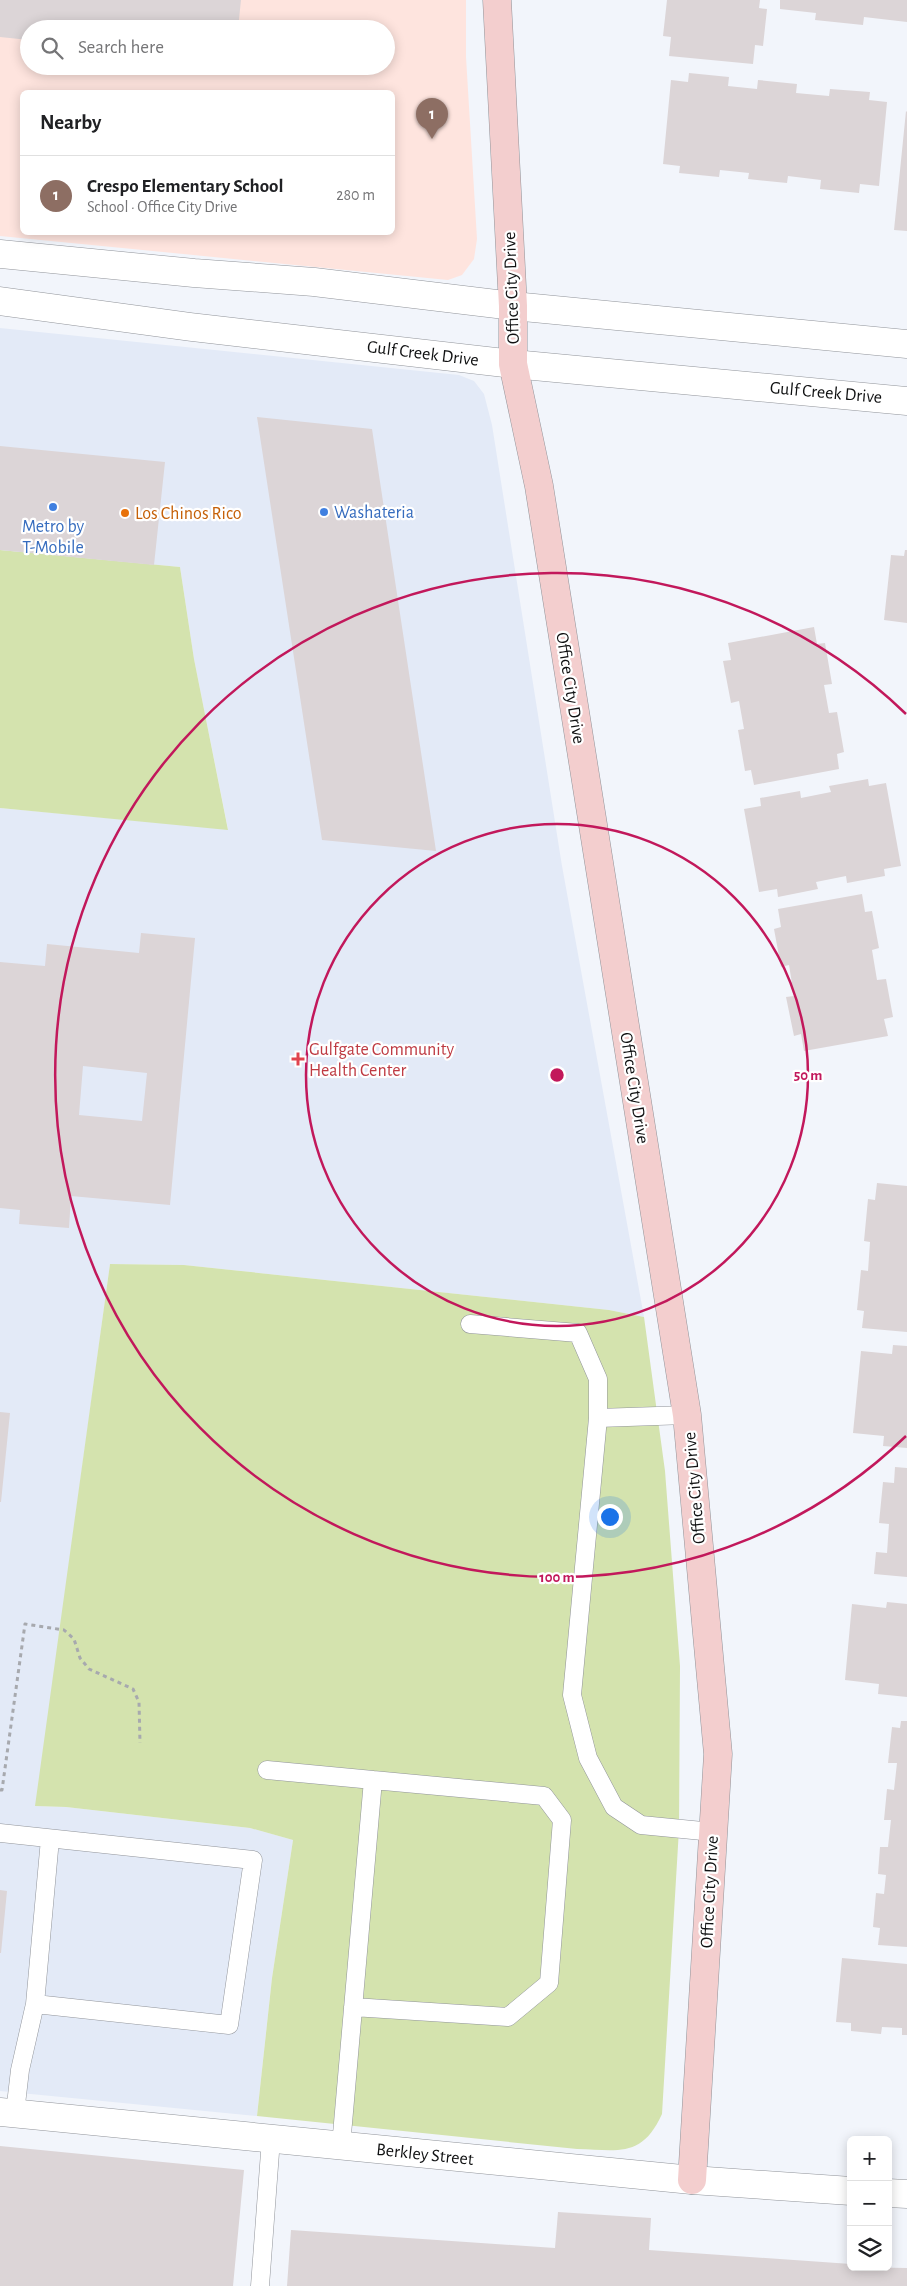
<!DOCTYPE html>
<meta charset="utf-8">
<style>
:root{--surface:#fff;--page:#f2f2f2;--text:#202124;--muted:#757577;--line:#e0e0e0;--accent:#4b5ed3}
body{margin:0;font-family:"Alegreya Sans",sans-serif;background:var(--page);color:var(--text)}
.controls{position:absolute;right:15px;bottom:15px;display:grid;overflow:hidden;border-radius:8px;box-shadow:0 2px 12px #0003}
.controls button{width:45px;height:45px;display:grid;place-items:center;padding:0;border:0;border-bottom:1px solid var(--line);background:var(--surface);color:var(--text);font:25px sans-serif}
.you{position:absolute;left:609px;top:1516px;width:18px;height:18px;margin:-12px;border:4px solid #fff;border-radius:50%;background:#1a73e8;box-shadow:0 0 0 8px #1a73e833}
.badge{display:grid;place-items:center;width:32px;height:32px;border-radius:50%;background:var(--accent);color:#fff;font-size:16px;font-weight:700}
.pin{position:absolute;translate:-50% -41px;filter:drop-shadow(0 1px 2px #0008)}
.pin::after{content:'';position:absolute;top:26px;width:18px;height:15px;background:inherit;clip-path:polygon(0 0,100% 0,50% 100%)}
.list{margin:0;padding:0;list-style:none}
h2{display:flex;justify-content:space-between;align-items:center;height:65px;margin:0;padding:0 20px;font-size:21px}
h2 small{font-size:16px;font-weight:400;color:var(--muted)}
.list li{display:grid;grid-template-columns:32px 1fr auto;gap:15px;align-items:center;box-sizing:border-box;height:80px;padding:0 20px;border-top:1px solid var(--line)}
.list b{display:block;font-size:19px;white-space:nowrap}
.list p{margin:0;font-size:16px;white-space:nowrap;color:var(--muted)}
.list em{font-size:16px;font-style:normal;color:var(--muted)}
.icon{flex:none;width:28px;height:28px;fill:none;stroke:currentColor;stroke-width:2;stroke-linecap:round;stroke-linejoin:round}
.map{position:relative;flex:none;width:907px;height:2286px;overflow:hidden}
.search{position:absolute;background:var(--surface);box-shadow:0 2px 12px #0003;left:20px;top:20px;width:375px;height:55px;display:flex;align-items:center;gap:12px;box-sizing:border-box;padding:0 18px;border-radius:28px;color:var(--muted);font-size:19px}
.panel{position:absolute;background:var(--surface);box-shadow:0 2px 12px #0003;left:20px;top:90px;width:375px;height:145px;border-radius:8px}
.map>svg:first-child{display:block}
.built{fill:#e3eaf7}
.education{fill:#fee4de;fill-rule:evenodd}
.green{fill:#d4e3ae}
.building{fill:#dcd5d7;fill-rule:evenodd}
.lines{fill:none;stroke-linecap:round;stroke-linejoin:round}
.lane-casing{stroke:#91949a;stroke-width:19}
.street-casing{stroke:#91949a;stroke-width:29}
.secondary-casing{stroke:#91949a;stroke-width:29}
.path{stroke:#a7a9ae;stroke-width:3;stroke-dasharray:4 4;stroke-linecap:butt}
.lane{stroke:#fff;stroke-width:18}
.street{stroke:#fff;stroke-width:28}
.secondary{stroke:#f3cece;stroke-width:28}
.ring{fill:none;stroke:#c2185b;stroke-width:2.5}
.shop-dot{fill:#3f7fe0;stroke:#fff;stroke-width:2}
.food-dot{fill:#e8710a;stroke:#fff;stroke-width:2}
.health-dot{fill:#e0444e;stroke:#fff;stroke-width:2}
.labels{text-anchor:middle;stroke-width:4.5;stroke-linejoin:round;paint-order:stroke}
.street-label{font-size:18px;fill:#101112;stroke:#fff}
.shop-label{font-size:18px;fill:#366cbe;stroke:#fff;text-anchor:start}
.food-label{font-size:18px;fill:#c56008;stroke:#fff;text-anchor:start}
.health-label{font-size:18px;fill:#be3a42;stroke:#fff;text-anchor:start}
.centre{fill:#c2185b;stroke:#fff;stroke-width:2.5}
.ring-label{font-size:15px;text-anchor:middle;font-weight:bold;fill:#c2185b;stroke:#fff;stroke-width:4.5;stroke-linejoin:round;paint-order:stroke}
</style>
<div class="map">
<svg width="907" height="2286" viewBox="0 0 907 2286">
<rect width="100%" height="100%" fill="#f2f5fb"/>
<path class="built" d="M0 328 459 375 474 381 484 394 492 425 562 866 644 1317 609 1310 184 1265 110 1264 36 1806 66 1807 250 1828 293 1840 272 1978 257 2116 0 2091V808L228 829 194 659 180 567 0 550Z"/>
<path class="education" d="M0 0H466V57L477 239 474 259 462 275 448 280 0 236ZM29 29H386V66H29ZM22 92H392V232H22Z"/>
<path class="green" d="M0 550 180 567 194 659 228 830 0 808Z
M110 1264 184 1265 609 1310 644 1317 665 1471 680 1666 679 1829 662 2114C642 2158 619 2150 577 2149L257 2116 272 1978 293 1840 250 1828 66 1807 35 1806Z"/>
<path class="building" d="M0 0H241L238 29H214L138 21 137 29H29V40L0 37Z
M667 0H760L759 8 767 9 763 46 755 45 753 64 669 56 671 37 663 36Z
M780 0H907V22L864 17 863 25 815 20 816 13 780 9Z
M689 73 729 77 728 86 757 89 758 80 797 84 796 93 829 96 830 89 870 92 869 100 887 102 879 186 860 184 859 193 820 189 821 180 788 176 787 183 748 179 749 173 720 170 719 177 679 173 680 166 663 164 671 80 688 82Z
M906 111 907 112V231L894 230Z
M257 417 372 429 436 851 322 840Z
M0 446 165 462 154 565 0 550Z
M905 550H907V623L884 620 891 555 904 556Z
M814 627 817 644 825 643 832 684 824 685 829 713 837 712 844 752 837 754 839 769 754 785 751 770 745 771 738 730 744 729 739 701 731 703 723 661 731 660 728 643Z
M868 779 869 786 886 783 901 866 884 869 885 876 847 883 846 876 816 882 818 889 778 897 777 889 759 892 744 809 761 806 760 798 800 791 801 798 831 792 829 786Z
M862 894 865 912 872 911 879 948 872 950 877 980 886 979 893 1017 884 1019 888 1036 804 1051 801 1034 794 1036 786 997 794 996 789 965 781 967 774 929 781 927 778 909Z
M141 933 195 938 170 1205 71 1196 69 1228 19 1224 20 1210 0 1208V962L45 966 47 944 139 953ZM83 1066 147 1073 142 1121 79 1115Z
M877 1183 907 1186V1332L862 1328 864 1311 857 1310 861 1270 868 1271 870 1242 864 1241 868 1199 875 1200Z
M893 1345 907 1346V1448L883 1446 884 1436 853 1433 861 1351 892 1354Z
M0 1412 10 1413 1 1502H0Z
M895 1467 907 1468V1577L874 1574 876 1552 887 1553 889 1524 879 1523 883 1482 894 1483Z
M887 1602 907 1604V1697L878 1694 879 1684 845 1680 852 1604 886 1608Z
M901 1721H907V1947L878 1945 880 1928 873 1927 876 1893 884 1894 886 1875 878 1874 880 1847H888L891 1820H884L887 1789 894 1790 897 1763H888L892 1727 900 1728Z
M0 1890 7 1891 1 1953H0Z
M842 1958 907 1964V2035H902V2028L882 2027 881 2034 851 2031V2023L836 2022Z
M0 2146 244 2170 233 2286H0Z
M558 2212 651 2218 649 2250 851 2264V2267L907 2268V2286H287L291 2230 555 2248Z"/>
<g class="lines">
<g class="lane-casing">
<path id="lane" d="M470 1324 578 1333 598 1379V1418
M687 1415 598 1418 572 1695 588 1758 614 1807 641 1825 713 1832
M267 1770 373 1780
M0 1833 253 1860 229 2025 35 2004 50 1839
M15 2113 20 2070 35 2004
M341 2146 373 1780 544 1796 562 1820 549 1983 508 2017 353 2007
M260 2286 271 2139"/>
</g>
<g class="street-casing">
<path id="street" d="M0 254 194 273 314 282 513 306 907 344
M0 301 191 327 513 364 907 401
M0 2112 692 2180 851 2191
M888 2193 907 2194"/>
</g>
<g class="secondary-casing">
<path id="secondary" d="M497 0 513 306V364L539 486 687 1415 718 1754 692 2180"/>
</g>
<path class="path" d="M0 1790H2L25 1624 64 1630 74 1639 80 1658 89 1669 133 1689 139 1702 140 1743"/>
<use href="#lane" class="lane"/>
<use href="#street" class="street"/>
<use href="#secondary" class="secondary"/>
</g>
<g class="ring">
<circle cx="557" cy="1075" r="251"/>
<path d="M906 1436A502 502 0 1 1 906 714"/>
</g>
<g class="shop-dot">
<circle cx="53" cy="507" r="5"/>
<circle cx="324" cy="512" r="5"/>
</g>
<circle class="food-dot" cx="125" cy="513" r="5"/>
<path class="health-dot" d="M295.5 1051.5h5v5h5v5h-5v5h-5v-5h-5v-5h5z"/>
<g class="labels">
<g class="street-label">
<text transform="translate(511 288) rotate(-92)" y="6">Office City Drive</text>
<text transform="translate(423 353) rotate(7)" y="6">Gulf Creek Drive</text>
<text transform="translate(826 392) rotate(5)" y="6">Gulf Creek Drive</text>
<text transform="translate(571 688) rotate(81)" y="6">Office City Drive</text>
<text transform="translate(635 1088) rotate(81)" y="6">Office City Drive</text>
<text transform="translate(694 1488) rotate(-95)" y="6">Office City Drive</text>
<text transform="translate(709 1892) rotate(-87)" y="6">Office City Drive</text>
<text transform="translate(425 2154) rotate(6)" y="6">Berkley Street</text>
</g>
<g class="shop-label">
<text x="334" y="518">Washateria</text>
<text x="53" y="532" text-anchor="middle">Metro by<tspan x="53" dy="21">T-Mobile</tspan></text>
</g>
<g class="food-label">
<text x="135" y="519">Los Chinos Rico</text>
</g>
<g class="health-label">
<text x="309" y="1055">Gulfgate Community<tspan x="309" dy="21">Health Center</tspan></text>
</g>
</g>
<circle cx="557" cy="1075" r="8" class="centre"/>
<g class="ring-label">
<text x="808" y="1080">50 m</text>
<text x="557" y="1582">100 m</text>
</g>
</svg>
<div class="controls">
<button>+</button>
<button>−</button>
<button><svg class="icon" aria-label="layers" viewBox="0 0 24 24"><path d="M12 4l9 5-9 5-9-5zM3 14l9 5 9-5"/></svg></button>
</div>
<div class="you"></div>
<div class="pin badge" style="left:432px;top:139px;background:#8d6e63">1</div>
<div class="search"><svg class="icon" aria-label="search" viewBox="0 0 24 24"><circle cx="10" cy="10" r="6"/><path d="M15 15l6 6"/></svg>Search here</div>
<section class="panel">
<h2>Nearby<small></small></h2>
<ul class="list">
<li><span class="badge" style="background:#8d6e63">1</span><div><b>Crespo Elementary School</b><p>School · Office City Drive</p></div><em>280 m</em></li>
</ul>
</section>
</div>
